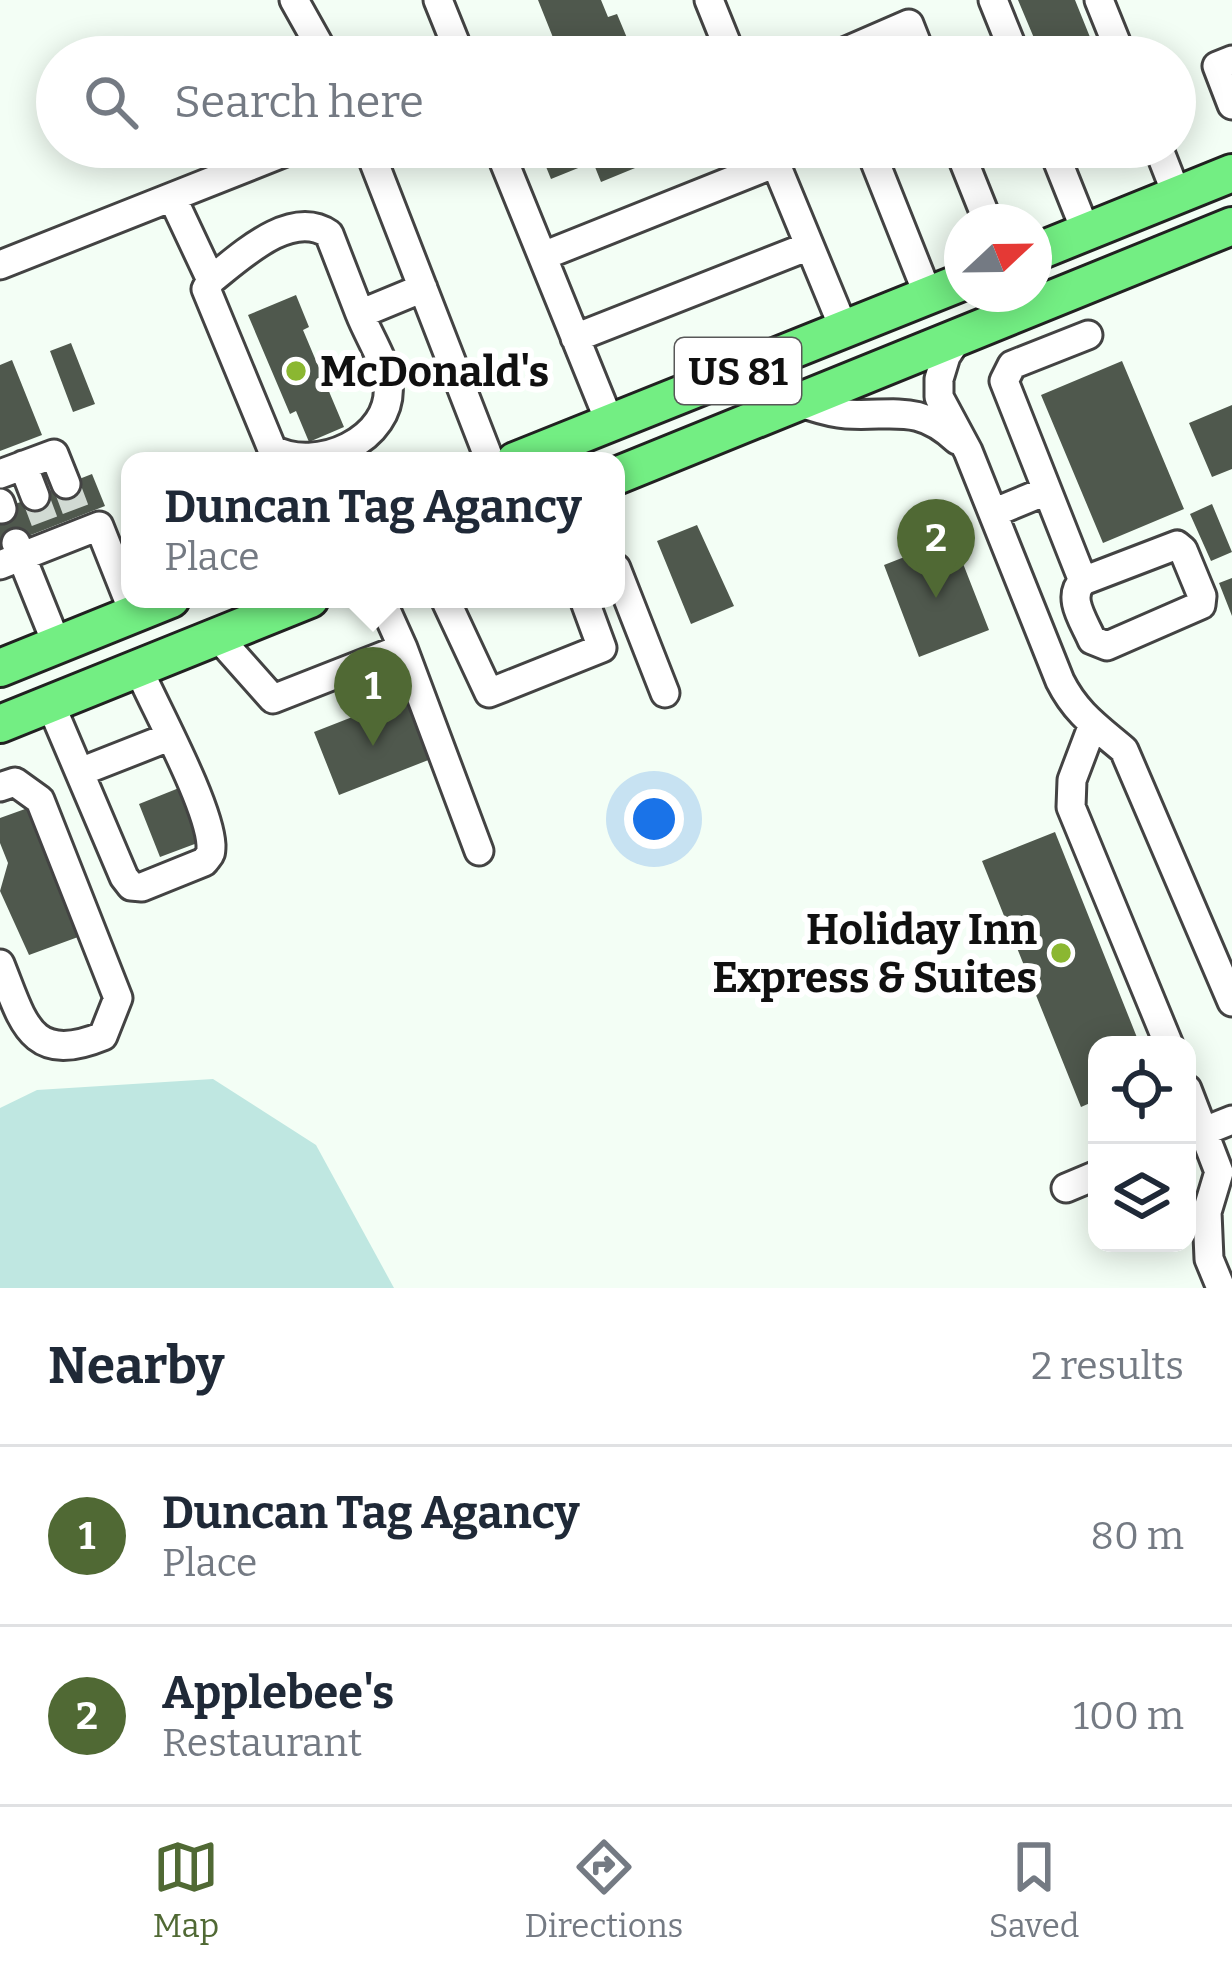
<!DOCTYPE html>
<style>
:root{--surface:#fff;--page:#f2f2f3;--text:#1f2937;--muted:#747a83;--line:#e0e1e3;--accent:#506934}
body{margin:0;font-family:Bitter,serif;background:var(--page);color:var(--text)}
.controls{position:absolute;right:36px;bottom:36px;display:grid;overflow:hidden;border-radius:24px;box-shadow:0 6px 30px #0003}
.controls button{width:108px;height:108px;display:grid;place-items:center;padding:0;border:0;border-bottom:3px solid var(--line);background:var(--surface);color:var(--text);font:60px sans-serif}
.compass{position:absolute;left:944px;top:204px;width:108px;height:108px;border-radius:50%;background:var(--surface);box-shadow:0 6px 30px #0003;rotate:68deg}
.you{position:absolute;left:654px;top:819px;width:42px;height:42px;margin:-30px;border:9px solid #fff;border-radius:50%;background:#1a73e8;box-shadow:0 0 0 18px #1a73e833}
.badge{display:grid;place-items:center;width:78px;height:78px;border-radius:50%;background:var(--accent);color:#fff;font-size:39px;font-weight:700}
.pin{position:absolute;translate:-50% -99px;filter:drop-shadow(0 3px 6px #0008)}
.pin::after{content:'';position:absolute;top:63px;width:42px;height:36px;background:inherit;clip-path:polygon(0 0,100% 0,50% 100%)}
.popup{position:absolute;left:121px;top:452px;width:504px;height:156px;box-sizing:border-box;display:grid;place-content:center;border-radius:24px;background:var(--surface);filter:drop-shadow(0 3px 9px #0005);font-size:39px;white-space:nowrap;color:var(--muted)}
.popup b{font-size:45px;color:var(--text)}
.popup::after{content:'';position:absolute;left:50%;top:100%;margin-left:-24px;border:24px solid transparent;border-top-color:var(--surface)}
.list{margin:0;padding:0;list-style:none}
h2{display:flex;justify-content:space-between;align-items:center;height:156px;margin:0;padding:0 48px;font-size:51px}
h2 small{font-size:39px;font-weight:400;color:var(--muted)}
.list li{display:grid;grid-template-columns:78px 1fr auto;gap:36px;align-items:center;box-sizing:border-box;height:180px;padding:0 48px;border-top:3px solid var(--line)}
.list b{display:block;font-size:45px;white-space:nowrap}
.list p{margin:0;font-size:39px;white-space:nowrap;color:var(--muted)}
.list em{font-size:39px;font-style:normal;color:var(--muted)}
.icon{flex:none;width:66px;height:66px;fill:none;stroke:currentColor;stroke-width:2;stroke-linecap:round;stroke-linejoin:round}
.map{position:relative;flex:none;width:1232px;height:1288px;overflow:hidden}
.search{position:absolute;background:var(--surface);box-shadow:0 6px 30px #0003;left:36px;right:36px;top:36px;height:132px;display:flex;align-items:center;gap:30px;box-sizing:border-box;padding:0 42px;border-radius:66px;color:var(--muted);font-size:45px}
.sheet{height:516px;background:var(--surface)}
nav{display:flex;justify-content:space-around;align-items:center;box-sizing:border-box;height:168px;border-top:3px solid var(--line);background:var(--surface);font-size:33px;color:var(--muted)}
nav a{display:grid;justify-items:center;gap:6px}
nav .on{color:var(--accent)}
.map>svg:first-child{display:block}
.green{fill:#bfe7e1}
.building{fill:#4f584d}
.lines{fill:none;stroke-linecap:round;stroke-linejoin:round}
.minor-tunnel{stroke:#d1dad3;stroke-width:27;stroke-dasharray:27 14;stroke-linecap:butt}
.minor-casing{stroke:#434343;stroke-width:33}
.major-casing{stroke:#212121;stroke-width:42}
.minor{stroke:#fff;stroke-width:27}
.major{stroke:#73ee83;stroke-width:36}
.poi-dot{fill:#8bb731;stroke:#fff;stroke-width:4.5}
.labels{text-anchor:middle;stroke-width:12;stroke-linejoin:round;paint-order:stroke}
.shield{fill:#fff;stroke:#585858;stroke-width:3}
.shield-label{font-size:39px;font-weight:bold;fill:#101010}
.poi-label{font-size:42px;font-weight:bold;fill:#101010;stroke:#fff;text-anchor:start}
</style>
<div class="map">
<svg width="1232" height="1288" viewBox="0 0 1232 1288">
<rect width="100%" height="100%" fill="#f3fef5"/>
<path class="green" d="M213 1079 316 1145 394 1288H0V1108L37 1090Z"/>
<path class="building" d="M538 0H601L608 17 617 14 635 57H552L548 48 556 45Z
M1018 0H1075L1098 57H1042Z
M538 147H672L674 152 601 182 593 162 551 179Z
M899 147H934L937 154 907 166Z
M296 295 309 327 303 330 344 427 309 442 296 411 290 414 248 315Z
M71 343 95 404 73 412 50 351Z
M12 360 42 435 0 451V365Z
M1122 361 1184 509 1103 543 1041 395Z
M1232 405V469L1212 477 1189 423Z
M92 474 105 506 0 547V510Z
M1212 504 1232 552 1211 561 1190 514Z
M697 525 734 606 691 624 657 541Z
M953 538 989 630 919 657 884 565Z
M1232 578V616L1219 583Z
M406 696 431 759 339 795 314 732Z
M179 788 200 842 160 857 139 804Z
M39 804 89 933 29 955 0 891 8 863 0 843V818Z
M1055 832 1140 1045H1097V1100L1081 1107 982 861Z"/>
<g class="lines">
<path class="minor-tunnel" d="M66 484 78 516
M35 496 47 528"/>
<g class="minor-casing">
<path id="minor" d="M294 0 326 57
M438 0 461 57
M709 0 732 57
M993 0 1016 57
M1099 0 1122 57
M833 57 909 24 922 57
M1232 60 1217 66 1232 105
M368 147 490 461
M498 147 610 423
M869 147 928 295
M958 147 988 222
M1052 147 1086 232
M1158 147 1176 193
M770 150 844 329
M172 197 211 280
M543 256 776 163
M0 265 298 147
M360 314C368 335 386 362 388 384 394 440 315 474 272 449L206 289 211 280C240 257 291 208 329 234L360 314 423 288
M575 338 809 246
M958 338 946 356 939 379V397L968 451 1060 681C1076 713 1097 727 1124 750L1232 1002
M797 402C814 407 829 413 846 414 893 417 918 403 957 440
M23 465 35 496
M0 474 54 454 66 484
M0 503 2 509
M993 513 1046 491
M16 543 57 645
M1177 545 1183 550 1202 596 1201 605 1107 646 1092 640C1084 621 1066 597 1083 581Z
M0 565 99 526 134 614
M616 568 665 693
M1083 581 1004 381 1012 365 1088 335
M445 599 489 693 602 648 584 599
M217 636 273 699 403 648 381 599
M403 648 479 851
M50 703 124 877 131 886 142 887 204 862C210 854 211 856 211 845 209 805 156 709 138 668
M1092 727 1072 780 1071 807 1169 1045
M80 772 169 737
M0 787 15 782 40 800 118 998 103 1036C30 1066 23 1021 0 964
M1187 1089 1219 1172 1207 1212 1209 1259 1221 1288
M1187 1138 1232 1120
M1066 1188 1097 1175"/>
</g>
<g class="major-casing">
<path id="major" d="M1034 253 1232 173
M515 461 962 282
M616 476 1232 226
M0 668 171 599
M0 724 310 599"/>
</g>
<use href="#minor" class="minor"/>
<use href="#major" class="major"/>
</g>
<g class="poi-dot">
<circle cx="296" cy="371" r="12"/>
<circle cx="1061" cy="953" r="12"/>
</g>
<g class="labels">
<rect class="shield" x="675" y="338" width="126" height="66" rx="9"/>
<g class="shield-label">
<text x="738" y="385">US 81</text>
</g>
<g class="poi-label">
<text x="320" y="386">McDonald's</text>
<text x="1037" y="944" text-anchor="end">Holiday Inn<tspan x="1037" dy="48">Express &amp; Suites</tspan></text>
</g>
</g>
</svg>
<div class="controls">
<button><svg class="icon" aria-label="locate" viewBox="0 0 24 24"><circle cx="12" cy="12" r="6"/><path d="M12 2v4M12 18v4M2 12h4M18 12h4"/></svg></button>
<button><svg class="icon" aria-label="layers" viewBox="0 0 24 24"><path d="M12 4l9 5-9 5-9-5zM3 14l9 5 9-5"/></svg></button>
</div>
<svg class="compass" viewBox="-18 -18 36 36"><path d="M0-13l5 13h-10z" fill="#e53935"/><path d="M0 13l5-13h-10z" fill="#747a83"/></svg>
<div class="you"></div>
<div class="pin badge" style="left:373px;top:746px">1</div>
<div class="popup"><b>Duncan Tag Agancy</b>Place</div>
<div class="pin badge" style="left:936px;top:598px">2</div>
<div class="search"><svg class="icon" aria-label="search" viewBox="0 0 24 24"><circle cx="10" cy="10" r="6"/><path d="M15 15l6 6"/></svg>Search here</div>
</div>
<section class="sheet">
<h2>Nearby<small>2 results</small></h2>
<ul class="list">
<li><span class="badge">1</span><div><b>Duncan Tag Agancy</b><p>Place</p></div><em>80 m</em></li>
<li><span class="badge">2</span><div><b>Applebee's</b><p>Restaurant</p></div><em>100 m</em></li>
</ul>
</section>
<nav>
<a class="on"><svg class="icon" aria-label="map" viewBox="0 0 24 24"><path d="M3 6l6-2 6 2 6-2v14l-6 2-6-2-6 2zM9 4v14M15 6v14"/></svg>Map</a>
<a><svg class="icon" aria-label="directions" viewBox="0 0 24 24"><path d="M12 3l9 9-9 9-9-9zM9 14v-3h6M13 9l2 2-2 2"/></svg>Directions</a>
<a><svg class="icon" aria-label="saved" viewBox="0 0 24 24"><path d="M7 4h10v16l-5-4-5 4z"/></svg>Saved</a>
</nav>
